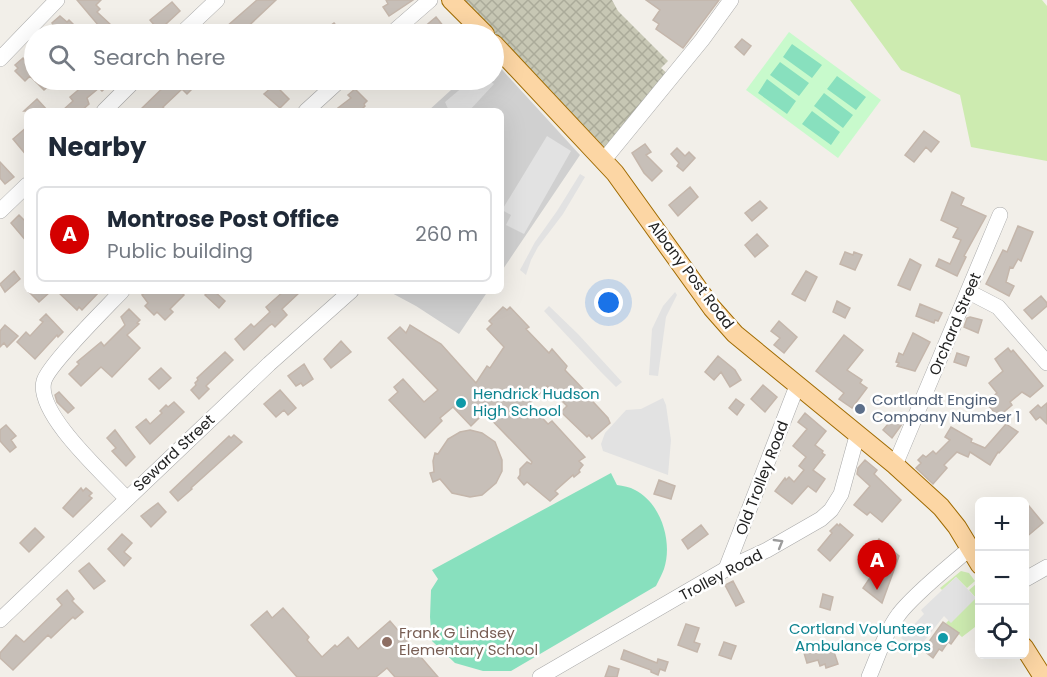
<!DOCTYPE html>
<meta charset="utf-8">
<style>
:root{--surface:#fff;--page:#f6f6f7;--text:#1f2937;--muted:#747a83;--line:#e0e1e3;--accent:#d40000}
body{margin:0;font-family:Poppins,sans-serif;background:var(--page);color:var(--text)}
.controls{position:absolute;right:18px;bottom:18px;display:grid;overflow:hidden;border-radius:9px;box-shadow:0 6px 24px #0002}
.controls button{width:54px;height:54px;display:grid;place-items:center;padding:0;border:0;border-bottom:2px solid var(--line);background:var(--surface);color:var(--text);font:30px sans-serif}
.you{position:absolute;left:609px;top:303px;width:21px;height:21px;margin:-15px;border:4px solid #fff;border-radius:50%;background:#1a73e8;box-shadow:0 0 0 9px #1a73e833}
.badge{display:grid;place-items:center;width:39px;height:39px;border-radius:50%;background:var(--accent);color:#fff;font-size:20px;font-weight:700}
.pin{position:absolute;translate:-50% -50px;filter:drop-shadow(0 2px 3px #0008)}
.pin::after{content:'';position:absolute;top:32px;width:21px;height:18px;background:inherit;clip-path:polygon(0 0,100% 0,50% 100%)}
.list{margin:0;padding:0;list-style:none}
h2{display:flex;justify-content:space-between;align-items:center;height:78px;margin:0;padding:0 24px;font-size:26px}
h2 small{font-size:20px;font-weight:400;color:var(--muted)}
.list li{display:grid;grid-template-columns:39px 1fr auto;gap:18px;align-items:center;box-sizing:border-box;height:96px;margin:0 12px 12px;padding:0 12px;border:2px solid var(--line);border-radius:9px}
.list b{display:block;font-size:22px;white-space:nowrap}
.list p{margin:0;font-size:20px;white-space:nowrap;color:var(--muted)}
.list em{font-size:20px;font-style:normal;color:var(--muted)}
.icon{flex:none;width:33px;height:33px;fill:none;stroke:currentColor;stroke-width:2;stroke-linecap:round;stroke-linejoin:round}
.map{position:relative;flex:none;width:1047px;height:677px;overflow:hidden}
.search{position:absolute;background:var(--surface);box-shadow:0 6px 24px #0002;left:24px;top:24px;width:480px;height:66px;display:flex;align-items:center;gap:15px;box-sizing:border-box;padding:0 21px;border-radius:33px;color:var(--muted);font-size:22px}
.panel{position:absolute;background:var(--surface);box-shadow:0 6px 24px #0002;left:24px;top:108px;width:480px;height:186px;border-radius:9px}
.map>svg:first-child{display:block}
.religious{fill:#d0d0d0}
.construction{fill:url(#construction-cross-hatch)}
.grass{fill:#cdebb0}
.park{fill:#c8facc}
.pitch{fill:#88e0be}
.parking{fill:#e2e2e2}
.building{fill:#c7bfb8;stroke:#c4b6ab;stroke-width:1.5}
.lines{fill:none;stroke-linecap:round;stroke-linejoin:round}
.minor-casing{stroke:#a9a9a9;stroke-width:16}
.major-casing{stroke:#a06b00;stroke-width:20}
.minor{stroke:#fff;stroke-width:15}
.major{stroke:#fcd6a4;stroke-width:18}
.oneway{stroke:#9c9c9c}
.culture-dot{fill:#0f9aa8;stroke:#fff;stroke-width:2}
.service-dot{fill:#5c6f8a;stroke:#fff;stroke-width:2}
.education-dot{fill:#8d6e63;stroke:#fff;stroke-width:2}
.labels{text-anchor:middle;stroke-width:5;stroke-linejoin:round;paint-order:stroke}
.street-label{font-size:15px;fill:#222;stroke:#fff}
.culture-label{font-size:15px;fill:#0d838f;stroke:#fff;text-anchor:start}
.service-label{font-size:15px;fill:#4e5e75;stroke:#fff;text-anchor:start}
.education-label{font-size:15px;fill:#785e54;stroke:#fff;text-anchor:start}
</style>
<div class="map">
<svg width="1047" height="677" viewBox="0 0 1047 677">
<defs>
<pattern id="construction-cross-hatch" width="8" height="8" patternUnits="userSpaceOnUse" patternTransform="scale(1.5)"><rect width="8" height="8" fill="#c7c7b4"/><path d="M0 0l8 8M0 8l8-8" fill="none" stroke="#abab9a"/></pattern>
</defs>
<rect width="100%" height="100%" fill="#f2efe9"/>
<path class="religious" d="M494 61 580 155 501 272V111H428L462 80H494Z
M388 291H488L459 334 416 306Z"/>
<path class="construction" d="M463 0H612L618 11 668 61 661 68 670 76 605 148Z"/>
<path class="grass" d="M850 0H1042L1047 6V161L971 147 960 95 901 70Z
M961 571 969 573 975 581 967 588 956 577 942 590 940 588Z
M976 584 979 589V624L962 637 946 623 949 620 951 622 975 597 969 590Z"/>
<path class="park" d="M789 32 881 100 838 158 746 90Z"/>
<path class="pitch" d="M792 44 822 65 812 78 783 57Z
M780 62 809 83 799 96 770 75Z
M837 76 866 97 856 110 827 89Z
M767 79 796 101 787 114 758 93Z
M824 93 853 115 843 128 814 106Z
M812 111 840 132 831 145 802 124Z
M611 473 617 485C623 486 630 487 635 490 661 503 673 542 664 569 662 574 659 580 656 586L511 671H483L455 663 432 641 430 617 431 590 438 579 432 570Z"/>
<path class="parking" d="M471 80H489L494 84 469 111H449L445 102Z
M547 136 571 151 524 234 506 225 511 215 502 210Z
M580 174 585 177 563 214 538 247 531 260 526 275 520 270 535 242 557 211Z
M675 292 677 295 666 317 658 376 649 375 652 329 663 306Z
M549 306 578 334 622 382 616 387 601 372 544 311Z
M663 398 666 405 671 440 668 475 603 451 601 444 605 433 626 410 641 409Z
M956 577 976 598 951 623 944 616 917 650 901 638 924 614 921 610Z"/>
<path class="building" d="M77 0H101L96 5 100 9 97 12 111 25 104 32Z
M257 0H276L240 34H218Z
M386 0H413L389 16 383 7 388 4Z
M646 0H719L683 48 656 29 659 24 653 20 660 10Z
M172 2 180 11 165 25 168 27 161 33 150 20Z
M60 16 67 22 69 20 76 27 73 30 77 34H46L54 27 52 23Z
M436 17 444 27 442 29 447 34H416Z
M334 23 343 34H319Z
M742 39 751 46 744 55 735 47Z
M23 58 34 70V80H55L44 90 30 76 25 81 15 71 18 68 15 65Z
M90 80H109L107 81 110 84 102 91 99 88 87 98 89 104 81 111H62L73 101 70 97Z
M171 80H185L193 88 187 94 182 89 163 107 166 111H139Z
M276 86 289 99 280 108 264 94 272 87 273 88Z
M355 89 367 101 364 104 365 106 360 111H334L351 98 348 95Z
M37 99 48 111H24Z
M27 127V156L13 139Z
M924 131 939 142 931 152 926 147 914 162 905 155Z
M645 144 651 152 646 155 662 171 652 181 644 173 632 153Z
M677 148 685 156 689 152 695 158 683 171 677 166 679 163 671 154Z
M0 162 14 177 5 184 0 178Z
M690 187 698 197 678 216 669 205Z
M952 192 964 198 961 205 986 216 964 256 966 257 957 276 936 266 939 259 950 264 961 240 953 237 958 228 941 220Z
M760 201 767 208 752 221 745 213Z
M19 215 27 223V242L11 223Z
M1018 226 1033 232 1021 261 1018 259 1013 268 1010 267 1006 282 1014 286 1009 296 986 284 1003 250 1007 252Z
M757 234 768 246 755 257 745 245Z
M845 252 853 255 854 252 862 255 855 270 840 264Z
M910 259 921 265 910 290 898 285Z
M14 271 20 279 5 292 0 284Z
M806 271 817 277 805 301 792 294Z
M28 291H51L39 302Z
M57 291H100L82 310 79 307 77 310Z
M147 291H180L184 295 170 309 173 312 165 320 157 312 154 315 145 306 148 303 142 295Z
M209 291H214L225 301 219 308 205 295Z
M284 291H301L282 309 287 315 275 327 272 324 269 326 244 350 235 339 251 324 254 327 270 312 266 307Z
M1041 296 1047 303V306L1032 319 1024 310Z
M837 301 850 308 845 318 833 312Z
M920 304 942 313 938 321 935 320 934 323 916 316Z
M503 307 507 310 510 307 529 327 526 329 549 353 552 349 567 366 565 370 585 391 584 392 608 418 610 423 592 439 589 435 587 437 561 412 567 406 547 386 529 404 548 424 552 421 585 457 579 461 583 465 579 470 580 472 574 477 573 475 555 491 558 494 550 501 527 482 524 485 518 478 520 475V469L527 462 531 464 532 462 482 410 483 414 471 426 453 407 440 418 442 421 425 438 389 400 398 392 394 387 403 379 424 402 438 390 388 338 400 327 406 333 410 325 441 344 476 383 487 366 490 368 504 347 487 329 492 324 489 321Z
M129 309 140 320 137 323 139 324 127 335 140 348 112 377 101 367 81 386 69 374 79 364 77 362 101 342 104 346 125 325 121 317Z
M46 314 63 332 58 337 57 335 35 359 17 342 26 332 30 336 43 322 40 320Z
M970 317 982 320 978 333 964 327 967 318Z
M779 321 797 337 784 353 774 345 780 338 771 331Z
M5 325 18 336 7 347 4 343 0 347V331Z
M913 333 930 342 915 371 897 366 899 363 896 362 899 353 903 355Z
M844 335 863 350 847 370 862 380 860 383 867 388 852 408 839 399 844 393 816 371Z
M341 341 351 352 331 368 324 359Z
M1008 348 1011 352 1013 350 1043 386 1030 397 1022 392 1010 402 1012 405 998 417 986 402 997 393 989 383 1003 371 995 359Z
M225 352 233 360 206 386 209 389 199 399 191 390 196 385 195 383 198 380 197 378Z
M957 353 969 357 966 366 954 362Z
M718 356 735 370 741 380 730 387 721 372 714 380 705 372Z
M304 364 313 379 303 386 301 383 296 386 288 376Z
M161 368 171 378 159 389 149 379Z
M763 385 777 397 765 412 751 399Z
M280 390 296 408 288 415 284 410 276 417 264 404Z
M59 392 74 408 68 413 57 402 55 395Z
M736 399 744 405 737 415 729 408Z
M174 402 184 412 150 444 136 427 146 419 150 424 162 413 160 411 166 405 168 407Z
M1047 403V424L1040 417 1036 420 1030 412 1038 405 1041 408Z
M805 413 826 431 815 445 823 451 822 453 825 455 813 470 825 479 816 492 808 486 792 504 775 491 785 478 786 480 789 477 794 482 804 470 799 466 806 457 793 446 807 429 798 422Z
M894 417 902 424 892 438 883 430Z
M1006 424 1018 432 999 453 998 452 990 465 970 452 968 457 957 452 944 465 947 468 933 484 916 468 921 463 918 460 923 455 926 457 933 451 936 454 950 440 945 437 951 427 972 439 971 442 985 448Z
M6 425 16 436 11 440 16 447 10 452 0 441V430Z
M115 430 135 457 126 466 112 451 116 448 107 438Z
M470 430 482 433 495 442 502 460V471L496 483 482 495 470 497 452 493 440 479 433 482 430 473 434 472 433 461 435 453 438 454 448 439 460 432Z
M234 435 242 442 191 488 192 489 178 501 170 492 229 436 231 438Z
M865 460 877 470 874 474 901 500 882 522 870 512 867 515 854 505 870 486 857 474 858 468Z
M659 480 675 486 671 499 654 494Z
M81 488 83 491 86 488 92 493 89 496 92 498 73 517 63 508Z
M158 503 166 512 151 527 141 516Z
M1029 506 1043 523 1024 539V510Z
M837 524 839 526 840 524 853 535 830 561 818 550 832 533 830 531Z
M701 525 708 534 688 549 682 540Z
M35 528 44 537 29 552 20 543Z
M122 534 132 543 124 552 131 558 124 566 108 549Z
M879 539 899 556 882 603 863 588 878 566 866 555Z
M89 563 105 581 94 589 79 571Z
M733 581 744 602 736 606 725 585Z
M67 590 74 599 72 601 83 612 75 619 73 617 51 638 48 635 13 670 0 658V653L16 635 24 642 62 605 57 599Z
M823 594 833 597 830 610 820 607Z
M283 608 309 637 307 640 322 657 335 645 337 647 348 637 358 649 390 621 438 677H395L387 668 376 677H297L251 625 267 611 272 618Z
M943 622 959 633 951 644 948 642 942 651 939 649 933 658 923 650Z
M686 624 699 628 694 642 700 644 697 652 678 645Z
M724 642 736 646 731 659 719 655Z
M815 649 816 651 820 650 821 653 833 649 838 664 826 668 825 664 820 666 818 660 807 663 804 653Z
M624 650 657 663 658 659 668 662 665 671 660 669 658 675 651 672V670L621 659Z
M609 666 619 669 617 677H605Z"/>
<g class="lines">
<g class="minor-casing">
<path id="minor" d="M181 34 217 0
M391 34 430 0
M0 59 57 0
M104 111 135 80
M306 111 340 80
M603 161 702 40 731 0
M0 211 27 185
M122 291C106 308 49 364 44 381 35 413 105 475 126 498
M969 292 998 307 1047 363
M895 465 1000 215
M726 569 797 386
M1024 580 1047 567
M0 620 269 364 351 291
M540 677 726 569 767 550 821 519 831 510 841 494 857 436
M869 677C878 656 885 633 899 614 916 592 949 567 970 548"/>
</g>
<g class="major-casing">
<path id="major" d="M451 0 485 34
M494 44 615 173 712 308 735 334 895 465 941 507 957 527 980 565
M1024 647 1043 677"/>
</g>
<use href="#minor" class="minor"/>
<use href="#major" class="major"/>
</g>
<defs><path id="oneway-chevron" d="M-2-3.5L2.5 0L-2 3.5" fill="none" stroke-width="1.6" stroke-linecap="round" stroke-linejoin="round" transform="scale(1.5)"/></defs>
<use class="oneway" href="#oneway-chevron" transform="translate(779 543) rotate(-30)"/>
<g class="culture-dot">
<circle cx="461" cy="403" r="6"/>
<circle cx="943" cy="638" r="6"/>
</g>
<circle class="service-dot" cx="860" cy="409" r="6"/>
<circle class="education-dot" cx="387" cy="642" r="6"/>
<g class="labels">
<g class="street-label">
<text transform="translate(691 275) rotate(53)" y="5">Albany Post Road</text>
<text transform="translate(955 324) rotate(-67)" y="5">Orchard Street</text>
<text transform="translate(174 453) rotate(-43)" y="5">Seward Street</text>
<text transform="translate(762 478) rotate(-69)" y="5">Old Trolley Road</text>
<text transform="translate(721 575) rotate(-28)" y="5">Trolley Road</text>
</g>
<g class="culture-label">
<text x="473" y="399">Hendrick Hudson<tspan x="473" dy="17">High School</tspan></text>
<text x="931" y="634" text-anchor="end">Cortland Volunteer<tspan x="931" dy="17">Ambulance Corps</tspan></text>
</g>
<g class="service-label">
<text x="872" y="405">Cortlandt Engine<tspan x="872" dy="17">Company Number 1</tspan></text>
</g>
<g class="education-label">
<text x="399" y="638">Frank G Lindsey<tspan x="399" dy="17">Elementary School</tspan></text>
</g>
</g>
</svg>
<div class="controls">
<button>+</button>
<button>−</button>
<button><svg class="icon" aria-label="locate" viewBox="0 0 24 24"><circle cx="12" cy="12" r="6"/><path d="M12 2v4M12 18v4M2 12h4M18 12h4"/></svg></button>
</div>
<div class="you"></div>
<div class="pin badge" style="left:877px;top:590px">A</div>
<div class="search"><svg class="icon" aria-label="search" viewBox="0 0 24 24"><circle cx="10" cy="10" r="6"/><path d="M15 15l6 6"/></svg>Search here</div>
<section class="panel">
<h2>Nearby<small></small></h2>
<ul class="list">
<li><span class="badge">A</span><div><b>Montrose Post Office</b><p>Public building</p></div><em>260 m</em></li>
</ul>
</section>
</div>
